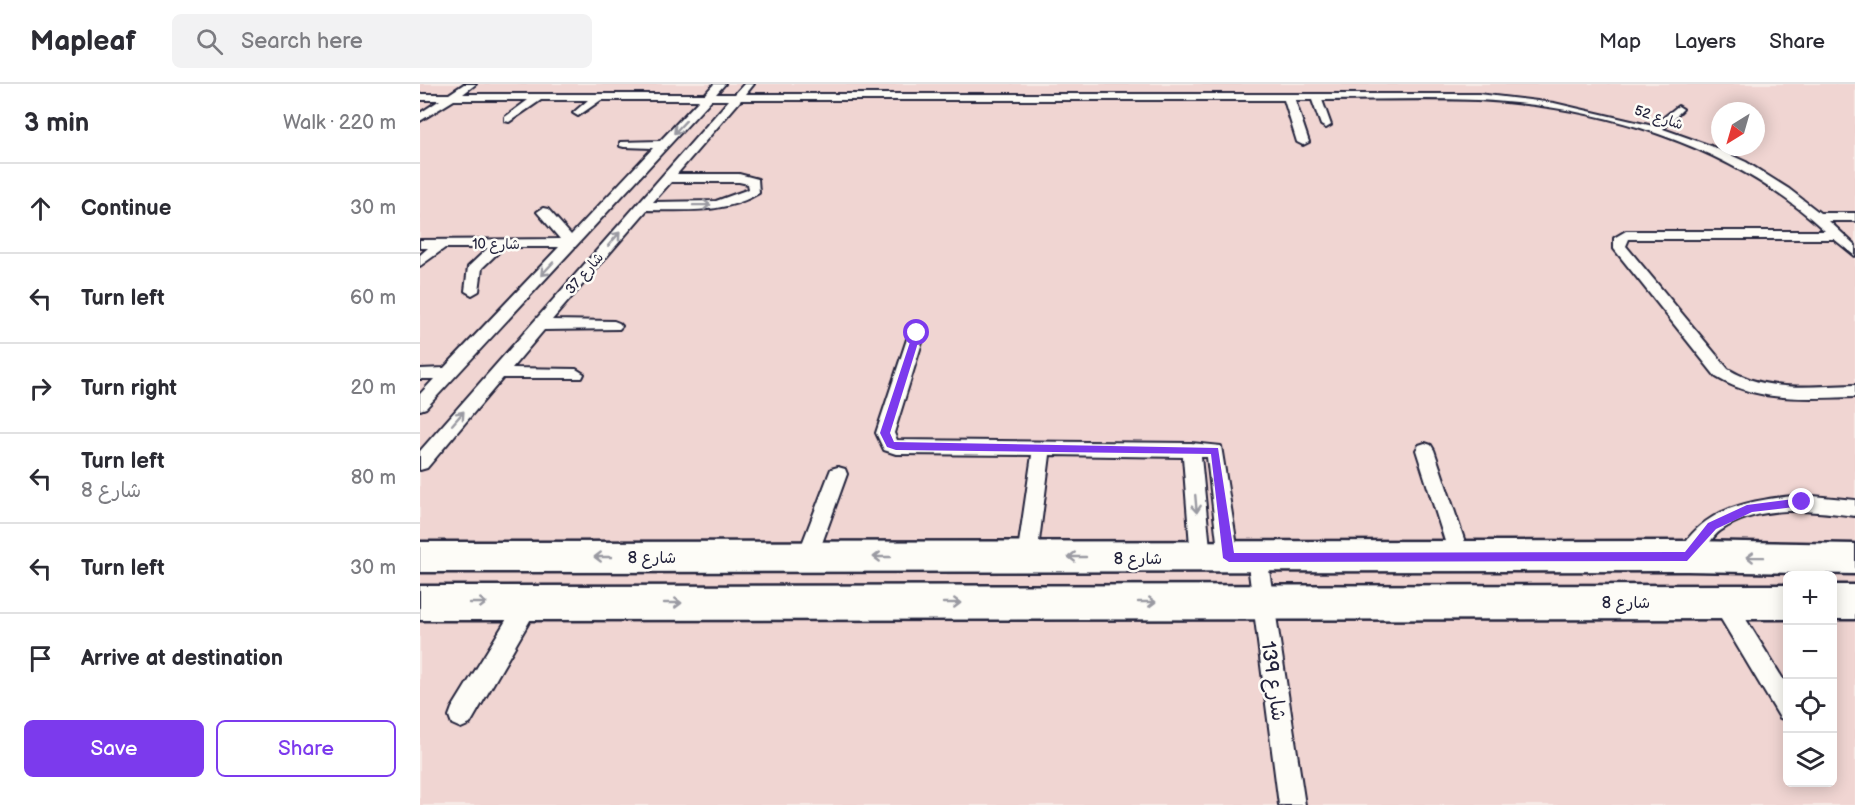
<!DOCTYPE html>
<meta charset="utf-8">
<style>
:root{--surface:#fff;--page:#f2f2f3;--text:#2b2b33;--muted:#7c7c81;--line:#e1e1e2;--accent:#7c3aed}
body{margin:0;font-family:"Balsamiq Sans","Playpen Sans Arabic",sans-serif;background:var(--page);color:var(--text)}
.controls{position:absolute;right:18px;bottom:18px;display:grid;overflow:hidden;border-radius:9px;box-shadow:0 3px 15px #0003}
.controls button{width:54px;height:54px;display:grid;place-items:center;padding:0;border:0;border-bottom:2px solid var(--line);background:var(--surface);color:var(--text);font:30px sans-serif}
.compass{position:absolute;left:1291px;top:18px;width:54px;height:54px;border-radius:50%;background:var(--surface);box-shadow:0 3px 15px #0003;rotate:217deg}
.stop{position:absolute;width:18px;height:18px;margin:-14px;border:4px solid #7c3aed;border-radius:50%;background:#fff}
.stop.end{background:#7c3aed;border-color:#fff;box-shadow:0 2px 6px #0008}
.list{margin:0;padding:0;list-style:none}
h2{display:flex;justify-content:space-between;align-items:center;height:78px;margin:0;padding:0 24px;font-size:26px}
h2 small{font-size:20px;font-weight:400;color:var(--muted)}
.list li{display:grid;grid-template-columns:39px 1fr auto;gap:18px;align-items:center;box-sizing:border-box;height:90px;padding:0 24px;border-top:2px solid var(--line)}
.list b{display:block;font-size:22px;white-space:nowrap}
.list p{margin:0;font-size:20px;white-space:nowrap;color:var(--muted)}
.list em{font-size:20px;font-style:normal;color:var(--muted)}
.actions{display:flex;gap:12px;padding:18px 24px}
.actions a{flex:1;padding:14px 0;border:2px solid var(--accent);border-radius:9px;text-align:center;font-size:21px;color:var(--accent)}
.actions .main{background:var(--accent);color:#fff}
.icon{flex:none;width:33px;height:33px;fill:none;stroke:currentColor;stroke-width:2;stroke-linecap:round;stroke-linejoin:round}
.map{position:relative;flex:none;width:1435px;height:721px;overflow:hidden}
header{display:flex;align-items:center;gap:36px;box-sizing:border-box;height:84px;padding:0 30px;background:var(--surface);border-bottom:2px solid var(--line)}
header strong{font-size:28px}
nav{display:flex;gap:33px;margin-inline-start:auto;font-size:21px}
.search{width:420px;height:54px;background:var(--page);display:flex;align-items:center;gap:15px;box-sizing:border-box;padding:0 21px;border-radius:9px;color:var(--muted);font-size:22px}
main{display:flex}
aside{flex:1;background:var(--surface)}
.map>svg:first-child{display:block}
.built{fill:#f0d5d2;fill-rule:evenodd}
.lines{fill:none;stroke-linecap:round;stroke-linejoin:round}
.lane-casing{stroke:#22223b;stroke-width:4}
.street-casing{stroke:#22223b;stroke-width:5}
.lane{fill:#fdfcf7;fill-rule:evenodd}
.street{fill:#fdfcf7;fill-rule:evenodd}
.oneway{stroke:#9a9aa2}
.route{fill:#7c3aed}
.labels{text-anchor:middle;stroke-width:5;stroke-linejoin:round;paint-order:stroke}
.far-street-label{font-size:14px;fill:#22223b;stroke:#fdfcf7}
.street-label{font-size:16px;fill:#22223b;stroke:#fdfcf7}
.near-street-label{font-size:20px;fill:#22223b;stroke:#fdfcf7}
</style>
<header>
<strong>Mapleaf</strong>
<div class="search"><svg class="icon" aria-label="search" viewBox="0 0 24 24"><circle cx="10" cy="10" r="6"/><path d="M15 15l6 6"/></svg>Search here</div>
<nav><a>Map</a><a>Layers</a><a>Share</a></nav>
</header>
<main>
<aside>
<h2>3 min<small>Walk · 220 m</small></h2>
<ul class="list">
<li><svg class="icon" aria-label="ahead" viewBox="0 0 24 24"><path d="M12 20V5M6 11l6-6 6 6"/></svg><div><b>Continue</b></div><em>30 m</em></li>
<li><svg class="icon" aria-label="left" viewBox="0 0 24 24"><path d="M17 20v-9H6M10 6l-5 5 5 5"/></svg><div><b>Turn left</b></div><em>60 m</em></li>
<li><svg class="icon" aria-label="right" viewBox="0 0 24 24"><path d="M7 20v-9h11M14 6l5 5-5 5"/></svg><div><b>Turn right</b></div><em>20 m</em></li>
<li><svg class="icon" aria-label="left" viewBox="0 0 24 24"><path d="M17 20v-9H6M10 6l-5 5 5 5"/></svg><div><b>Turn left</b><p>شارع 8</p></div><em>80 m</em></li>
<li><svg class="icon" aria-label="left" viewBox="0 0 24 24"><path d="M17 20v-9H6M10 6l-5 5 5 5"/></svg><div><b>Turn left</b></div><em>30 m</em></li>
<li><svg class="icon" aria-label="arrive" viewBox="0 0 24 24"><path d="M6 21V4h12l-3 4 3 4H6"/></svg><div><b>Arrive at destination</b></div></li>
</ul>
<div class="actions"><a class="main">Save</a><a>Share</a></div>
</aside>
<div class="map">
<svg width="1435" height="721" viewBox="0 0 1435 721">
<rect width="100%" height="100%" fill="#f7eae6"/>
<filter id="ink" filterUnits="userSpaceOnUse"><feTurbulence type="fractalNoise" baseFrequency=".0167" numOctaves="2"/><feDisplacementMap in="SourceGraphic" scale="12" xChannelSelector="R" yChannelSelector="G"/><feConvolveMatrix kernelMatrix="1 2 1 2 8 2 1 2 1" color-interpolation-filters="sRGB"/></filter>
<g filter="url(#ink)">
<path class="built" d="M0 0H1435V721H0ZM1300 27H1336V63H1300ZM1368 491H1412V698H1368Z"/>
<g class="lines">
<g class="lane-casing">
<path id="lane" d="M44 0H56L43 10H285L294 0H305L296 10H315L324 0H334L326 10H1058L1134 19 1233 42 1258 22 1263 25 1243 45 1291 62 1326 78 1369 105 1400 129H1435V137H1409L1435 161V172L1414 155H1209L1206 162 1308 285C1347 309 1391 302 1435 301V313C1386 314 1339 319 1296 293L1194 165V154L1206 147H1405C1312 61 1182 22 1057 16 1006 14 954 16 902 16L911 41 906 44 901 41 892 16H875L889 58 883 61 877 58 864 16H321L257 90H319L338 95 339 109C305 130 266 126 227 126L132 236 194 237 199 239 202 242 199 245 124 246 92 284 156 285 164 290 162 294H83L7 384 0 386V367L309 16H291L6 324 0 326V310L14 295H0V285L24 284 139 163H84L62 184 59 207 52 211 45 207 48 183 68 164H25L0 182V171L8 164H0V156L140 155 117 128 123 124 128 125 151 151 233 64 204 63 200 62V58L240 57 279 16H181L158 32 153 29 168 16H121L89 38 85 37V33L108 16H34L0 37V29L20 16H0V10H29ZM251 98H319L328 100 329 105 296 117 233 118Z
M497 244 505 249 474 349 477 356 771 359 801 362 819 474 816 480 809 482 802 480 799 474 787 373H781L791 474 788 480 781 482 774 480 771 474 763 373 630 371 617 473 614 479 607 481 600 479 597 473 612 371 476 370 464 366 456 349 489 249Z
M1005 359 1011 361 1014 366 1050 473 1047 479 1040 481 1033 479 1030 473 996 366 999 361Z
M418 383 425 385 427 390 397 473 394 479 387 481 380 479 377 473 409 390 411 385Z
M1382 411 1435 416V432C1390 426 1340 420 1300 447 1286 457 1280 485 1260 478L1257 472C1282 422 1332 416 1382 411Z
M837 465 844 467 847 473 885 721H859L827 473 830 467Z
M1303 509 1311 511 1368 603V637L1360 634 1295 525 1292 518 1295 511Z
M109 510 117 512 120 519 50 640 41 644 32 640 29 632 32 624 101 512Z"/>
</g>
<g class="street-casing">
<path id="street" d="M1267 457 1435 460V490L1267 487 0 488V458Z
M1368 501V535L0 536V502Z
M1412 501H1435V535H1412Z"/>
</g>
<use href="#lane" class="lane"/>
<use href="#street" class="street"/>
</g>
<defs><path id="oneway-shaft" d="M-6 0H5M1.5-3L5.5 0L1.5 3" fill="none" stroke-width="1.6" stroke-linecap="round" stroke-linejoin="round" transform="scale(1.5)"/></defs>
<g class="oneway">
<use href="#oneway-shaft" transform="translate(260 43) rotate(133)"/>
<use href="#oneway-shaft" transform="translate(282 121) rotate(-1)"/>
<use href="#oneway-shaft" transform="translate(194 155) rotate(-49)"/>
<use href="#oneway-shaft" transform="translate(127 185) rotate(133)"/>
<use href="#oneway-shaft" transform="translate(38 334) rotate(-49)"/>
<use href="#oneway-shaft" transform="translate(776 420) rotate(85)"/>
<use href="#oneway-shaft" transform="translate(183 473) rotate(-180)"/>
<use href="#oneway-shaft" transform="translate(462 473) rotate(-180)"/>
<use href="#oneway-shaft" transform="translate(657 473) rotate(-180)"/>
<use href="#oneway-shaft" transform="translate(1335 473) rotate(-179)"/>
<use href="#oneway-shaft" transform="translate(727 518)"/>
<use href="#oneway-shaft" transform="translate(58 519)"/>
<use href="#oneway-shaft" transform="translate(253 519)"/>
<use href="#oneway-shaft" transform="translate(532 519)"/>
</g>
</g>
<path class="route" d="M497 246 501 249 470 349 474 358 798 364 814 469 1265 468 1288 439 1327 421 1382 414 1387 418 1382 422 1332 428 1296 445 1267 477 809 478 803 474 791 370 476 366 467 363 460 349 493 249Z"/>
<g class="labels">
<g class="far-street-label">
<text transform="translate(1239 33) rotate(18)" y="5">شارع 52</text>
<text x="76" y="165">شارع 10</text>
<text transform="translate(164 189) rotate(-49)" y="5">شارع 37</text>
</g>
<g class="street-label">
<text x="232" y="479">شارع 8</text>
<text x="718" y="480">شارع 8</text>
<text x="1206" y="524">شارع 8</text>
</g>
<g class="near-street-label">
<text transform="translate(854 597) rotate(82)" y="7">شارع 139</text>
</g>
</g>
</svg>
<div class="controls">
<button>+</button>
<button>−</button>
<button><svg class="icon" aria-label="locate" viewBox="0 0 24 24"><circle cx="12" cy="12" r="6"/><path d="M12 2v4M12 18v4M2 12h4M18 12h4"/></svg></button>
<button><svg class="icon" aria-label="layers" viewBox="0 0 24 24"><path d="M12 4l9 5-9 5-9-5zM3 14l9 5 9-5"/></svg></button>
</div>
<svg class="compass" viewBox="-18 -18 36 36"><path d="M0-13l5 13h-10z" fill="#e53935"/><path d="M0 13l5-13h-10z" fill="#7c7c81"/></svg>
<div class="stop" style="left:497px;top:249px"></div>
<div class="stop end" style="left:1382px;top:418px"></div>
</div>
</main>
